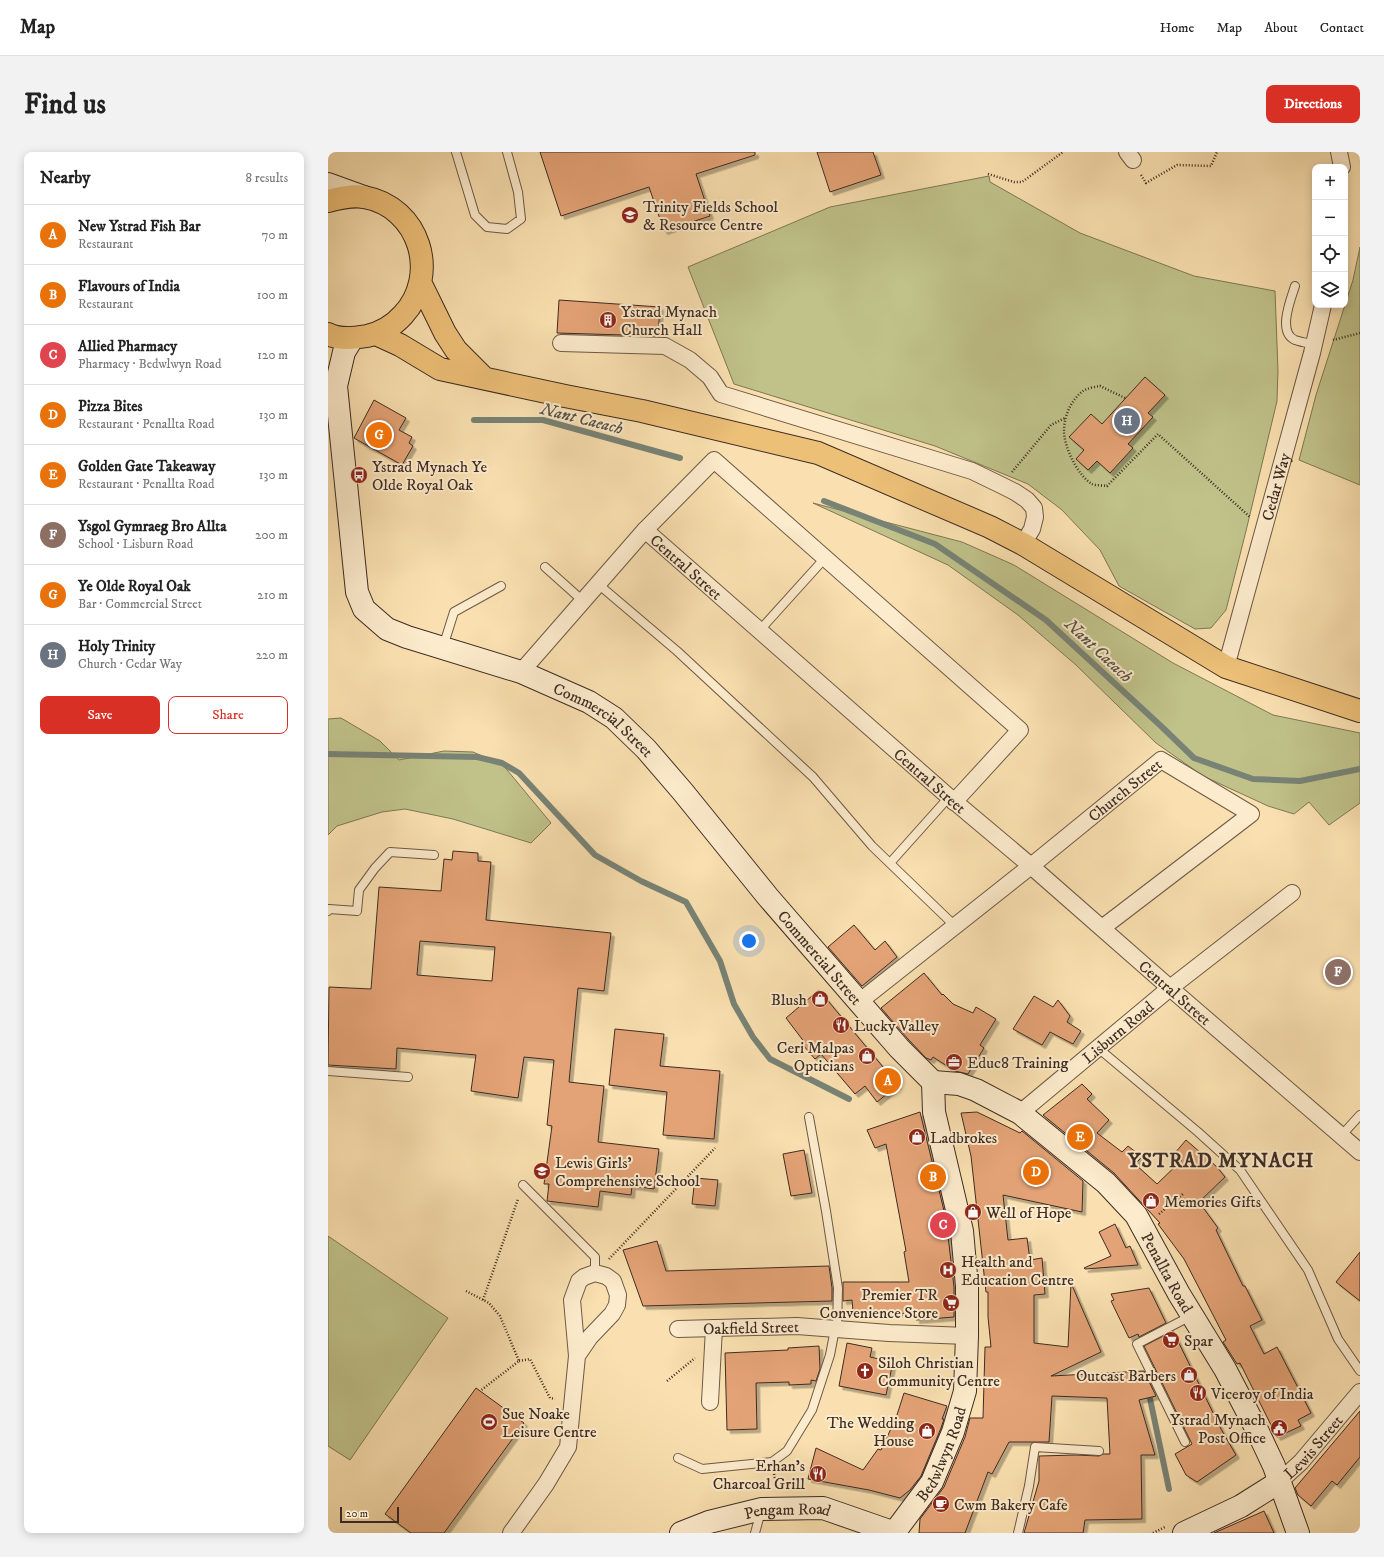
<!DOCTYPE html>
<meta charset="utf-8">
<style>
:root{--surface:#fff;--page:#f2f2f2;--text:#222;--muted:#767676;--line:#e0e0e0;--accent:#d93025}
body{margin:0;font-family:"IM FELL DW Pica",serif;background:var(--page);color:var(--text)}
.controls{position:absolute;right:12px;top:12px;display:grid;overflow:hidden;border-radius:8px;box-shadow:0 2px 10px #0003}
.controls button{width:36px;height:36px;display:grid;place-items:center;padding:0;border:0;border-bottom:1px solid var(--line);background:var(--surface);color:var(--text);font:20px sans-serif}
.scale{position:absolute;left:12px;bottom:10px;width:59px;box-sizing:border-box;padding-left:4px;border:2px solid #3e2c23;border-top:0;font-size:11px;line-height:14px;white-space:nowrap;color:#3e2c23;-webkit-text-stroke:3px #fcebcc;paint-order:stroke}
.you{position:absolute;left:421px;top:789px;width:14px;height:14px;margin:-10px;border:3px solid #fff;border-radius:50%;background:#1a73e8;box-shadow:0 0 0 6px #1a73e833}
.badge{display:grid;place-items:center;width:26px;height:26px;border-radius:50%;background:var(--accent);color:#fff;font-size:13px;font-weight:700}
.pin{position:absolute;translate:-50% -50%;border:2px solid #fff;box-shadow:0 1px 4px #0006}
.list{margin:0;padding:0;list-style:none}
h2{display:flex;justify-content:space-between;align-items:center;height:52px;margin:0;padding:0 16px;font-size:17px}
h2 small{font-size:13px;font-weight:400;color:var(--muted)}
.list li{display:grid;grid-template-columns:26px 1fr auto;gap:12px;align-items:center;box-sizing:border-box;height:60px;padding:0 16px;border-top:1px solid var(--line)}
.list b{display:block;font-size:15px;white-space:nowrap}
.list p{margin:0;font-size:13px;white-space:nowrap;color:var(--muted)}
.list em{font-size:13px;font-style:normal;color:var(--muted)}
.actions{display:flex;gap:8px;padding:12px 16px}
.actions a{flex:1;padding:9px 0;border:1px solid var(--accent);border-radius:8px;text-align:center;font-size:14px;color:var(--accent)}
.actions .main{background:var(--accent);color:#fff}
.icon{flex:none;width:22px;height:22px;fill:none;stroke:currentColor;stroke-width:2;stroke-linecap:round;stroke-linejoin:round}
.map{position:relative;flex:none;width:1032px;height:1381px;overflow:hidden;border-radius:8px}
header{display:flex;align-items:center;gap:24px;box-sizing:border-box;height:56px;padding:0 20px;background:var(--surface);border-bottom:1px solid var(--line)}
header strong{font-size:19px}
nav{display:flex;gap:22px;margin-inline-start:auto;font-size:14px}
.intro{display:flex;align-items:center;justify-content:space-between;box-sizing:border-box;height:96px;padding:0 24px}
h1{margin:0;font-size:28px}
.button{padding:10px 18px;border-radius:8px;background:var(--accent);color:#fff;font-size:14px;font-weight:700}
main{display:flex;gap:24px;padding:0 24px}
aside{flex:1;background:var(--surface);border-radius:8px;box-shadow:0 2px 10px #0003}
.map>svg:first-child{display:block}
.green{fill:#c0c28a;stroke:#7f7756}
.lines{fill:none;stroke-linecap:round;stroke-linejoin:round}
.stream{stroke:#788376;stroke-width:6}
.building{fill:#e4a376;stroke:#3e2c23;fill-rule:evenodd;filter:url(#shadow)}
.lane-casing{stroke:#6d5946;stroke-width:10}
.street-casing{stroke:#6d5946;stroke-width:18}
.secondary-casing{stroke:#3e2c23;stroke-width:24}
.primary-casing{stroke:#3e2c23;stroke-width:24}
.path{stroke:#3e2c23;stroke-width:2.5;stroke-dasharray:1 2;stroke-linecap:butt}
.lane{stroke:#fcebcc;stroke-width:8}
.street{stroke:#fcebcc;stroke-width:16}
.secondary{stroke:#fcebcc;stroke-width:22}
.primary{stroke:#edc078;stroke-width:22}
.labels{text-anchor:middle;stroke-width:4;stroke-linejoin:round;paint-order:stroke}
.poi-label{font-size:16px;fill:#3e2c23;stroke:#fcebcc;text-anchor:start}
.street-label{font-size:16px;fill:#3e2c23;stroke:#fcebcc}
.water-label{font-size:17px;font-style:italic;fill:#565046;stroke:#fcebcc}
.district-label{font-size:20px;font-weight:bold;letter-spacing:1px;fill:#3e2c23;stroke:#fcebcc}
</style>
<header>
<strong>Map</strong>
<nav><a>Home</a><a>Map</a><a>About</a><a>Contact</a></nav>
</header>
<div class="intro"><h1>Find us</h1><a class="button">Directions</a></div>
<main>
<aside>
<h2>Nearby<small>8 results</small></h2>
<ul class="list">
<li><span class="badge" style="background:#e8710a">A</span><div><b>New Ystrad Fish Bar</b><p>Restaurant</p></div><em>70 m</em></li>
<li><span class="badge" style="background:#e8710a">B</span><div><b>Flavours of India</b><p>Restaurant</p></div><em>100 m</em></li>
<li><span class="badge" style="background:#e0444e">C</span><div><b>Allied Pharmacy</b><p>Pharmacy · Bedwlwyn Road</p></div><em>120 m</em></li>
<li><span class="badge" style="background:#e8710a">D</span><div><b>Pizza Bites</b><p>Restaurant · Penallta Road</p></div><em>130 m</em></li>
<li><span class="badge" style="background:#e8710a">E</span><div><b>Golden Gate Takeaway</b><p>Restaurant · Penallta Road</p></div><em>130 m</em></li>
<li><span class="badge" style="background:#8d6e63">F</span><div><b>Ysgol Gymraeg Bro Allta</b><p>School · Lisburn Road</p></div><em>200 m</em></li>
<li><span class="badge" style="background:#e8710a">G</span><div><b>Ye Olde Royal Oak</b><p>Bar · Commercial Street</p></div><em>210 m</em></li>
<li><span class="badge" style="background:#6b7280">H</span><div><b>Holy Trinity</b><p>Church · Cedar Way</p></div><em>220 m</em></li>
</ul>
<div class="actions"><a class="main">Save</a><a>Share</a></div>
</aside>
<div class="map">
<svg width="1032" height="1381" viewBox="0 0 1032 1381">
<defs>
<filter id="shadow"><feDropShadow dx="3.5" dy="3.5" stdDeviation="0" flood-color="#0004"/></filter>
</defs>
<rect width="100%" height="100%" fill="#fae0b0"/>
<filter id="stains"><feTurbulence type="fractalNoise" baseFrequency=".005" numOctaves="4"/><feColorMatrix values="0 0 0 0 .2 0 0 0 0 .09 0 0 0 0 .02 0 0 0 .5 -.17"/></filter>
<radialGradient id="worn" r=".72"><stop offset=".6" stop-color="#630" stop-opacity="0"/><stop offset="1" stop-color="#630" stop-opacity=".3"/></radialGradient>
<path class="green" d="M661 24 662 30 752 81 866 124 947 139 950 219 949 249 918 379 898 458 883 476 867 477 791 434 772 398 734 358 700 332 607 294 406 232 360 115 502 55Z
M1032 95V333L971 308 988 243 1025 128Z
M485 351 634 390 686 413 845 511 945 563 1032 581V651L1001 673 981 650 966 662 940 654 875 624 828 591 748 513 690 463 620 413Z
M13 566 52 589 71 608 116 599 145 600 175 613 223 671 203 691 125 667 77 657 54 660 9 674 0 683V567Z
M0 1084 120 1166 22 1308 0 1294Z"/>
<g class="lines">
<path class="stream" d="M146 268H215L352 306
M496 349 607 392 718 468 834 575 866 606 925 627 972 629 1032 617
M0 602 149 605 174 611 191 621 267 703 313 729 358 750 392 809 406 852 425 885 442 907 521 947
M820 1237 841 1337"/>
</g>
<path class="building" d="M212 0H427V3L368 22 382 64 336 79 321 35 233 64Z
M489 0H545L553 23 502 40Z
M231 148 332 155 330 184 229 181Z
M817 225 837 243 820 261 825 265 800 292 805 296 782 321 769 309 760 318 748 307 756 298 741 285 763 262 774 272Z
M46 248 78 266 71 278 84 285 81 291 85 294 74 313 26 286Z
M125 699 150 701V709L163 710 158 768 283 781 276 839 250 836 241 930 276 934 270 990 331 997 326 1037 304 1034 303 1043 272 1039 270 1055 219 1049 221 1032H216L224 974 219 973 226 908 196 905 190 946 143 939 148 903 69 896 68 917 0 913 1 835 43 837 51 735 113 739 116 707 124 708ZM92 789 167 795 164 829 89 823Z
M526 773 547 798 557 789 569 805 534 834 500 795Z
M596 821 614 843 615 842 625 852 645 861 648 855 668 867 652 893 656 896 640 922 627 919 605 905 603 908 598 906 580 887 553 856Z
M491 838 570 933 549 950 537 934 527 942 493 902 487 907 475 893 477 891 458 866Z
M706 844 725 855 730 848 742 864 739 870 753 879 745 892 722 880 714 893 685 877Z
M287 877 336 882 332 914 392 919 386 987 335 983 339 940 281 933Z
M754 932 764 942 759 947 781 968 769 981 794 1000 800 994 814 1005 807 1012 829 1032 854 1008 846 1002 858 988 889 1015 897 1025 871 1050 890 1076 888 1078 915 1134H917L934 1168 922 1174 936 1202 949 1195 983 1261 970 1268 973 1274 949 1285 912 1211 909 1212 895 1190 898 1188 856 1107 830 1072 832 1071 786 1021 715 963Z
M592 960 618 1067 626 1135V1165L588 1168V1162L525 1159 524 1148 515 1149V1130H581L576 1100 578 1099 558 992 547 996 539 978Z
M649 960 692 981 694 979 755 1029 754 1060 675 1043 680 1088 699 1086 702 1108 714 1106 717 1142 706 1143V1191L740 1195 743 1131 773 1200 723 1224 816 1219 828 1244 811 1248 827 1303H813L814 1367 757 1368 755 1381H696L711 1329V1304L748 1303 771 1304 775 1302H782L779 1246 724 1244 721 1290H681L664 1322 660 1320 637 1381H591L592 1367 616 1335 637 1285 642 1266H655L657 1195H663L660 1165V1140H658L643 1004 633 961Z
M476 998 484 1041 463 1044 455 1002Z
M367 1026 390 1028 387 1054 364 1052Z
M787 1072 798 1096 802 1094 810 1113 757 1117 756 1116 783 1104 771 1080Z
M329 1089 338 1119 501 1114 504 1136V1149L315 1154 295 1098Z
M1032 1100V1149L1008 1130Z
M821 1136 838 1171 811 1185 810 1182 801 1186 783 1149 786 1148 783 1142Z
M845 1179 893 1277 908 1303 869 1330 858 1323 847 1302 864 1292 816 1194Z
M519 1191 544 1196 542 1205 565 1210 558 1243 511 1234Z
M491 1194 492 1217 488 1229 483 1228V1232L461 1233V1230L428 1231 429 1277 399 1278 397 1201 460 1198V1196Z
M148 1236 196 1271 116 1381H83L57 1362Z
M576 1241 619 1254 614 1267H616L613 1276 593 1324 582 1338 572 1346 541 1338 480 1327 488 1296 535 1318 550 1297 553 1298 568 1266Z
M1032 1259V1305L1009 1333 1004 1329 983 1354 970 1343 967 1336Z
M936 1359 946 1381H886Z"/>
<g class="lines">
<g class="lane-casing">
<path id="lane" d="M128 0 147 63 159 75 179 77 193 67 190 40 179 0
M967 134C963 147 949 180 967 188 973 190 980 191 986 193
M217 415 255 449
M270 432 349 499 485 625 544 694 627 774
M432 478 497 406
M115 495 126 460 173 434
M562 711 621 645
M0 759 1 757 29 759 31 738 47 716 62 700 106 703
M770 896 870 980 912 1018 980 1118 1010 1187 1032 1219
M0 919 80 925
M481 965 498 1059 510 1136 509 1177
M1013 984 1032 963
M195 1033 267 1105V1121
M857 1290 809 1192 863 1164
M350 1306 374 1317 444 1310 459 1299 484 1258 502 1203 507 1177
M427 1381 433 1359
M690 1381 701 1334 707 1295 771 1299"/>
</g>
<g class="street-casing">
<g id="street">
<path d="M799 0 805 8"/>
<path d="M1011 0 1014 15"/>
<path d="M233 191 337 194 362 208 382 225 393 242 644 319 673 333 687 340 699 348 706 356 707 365 704 377 695 392"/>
<path d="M317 378 386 308 692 578 626 650"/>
<path id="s1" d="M898 515 984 201 995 153"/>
<path id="s2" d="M193 520 317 378 621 645 703 714 842 836 1032 1000"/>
<path id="s3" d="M531 850 703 714 833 608 923 662 774 776"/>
<path id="s4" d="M692 961 842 836 964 741"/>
<path id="s5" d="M350 1177 469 1174 561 1181 639 1184"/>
<path d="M382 1250 386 1176"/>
<path id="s6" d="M951 1330 973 1310 1032 1240"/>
<path d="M183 1381 218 1332 240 1295 249 1204 244 1148 251 1129 256 1125 267 1121 278 1124 285 1129 290 1143 289 1153 284 1162 262 1185 249 1204"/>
</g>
</g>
<g class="secondary-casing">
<g id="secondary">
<path d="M0 32 36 45"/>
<path id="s7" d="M24 187 16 200 8 234 29 440 36 457 59 477 79 485 193 520 261 550 286 566 318 597 355 640 440 745 571 896 605 930"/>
<path id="s8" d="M605 930 631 932 648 938 692 961 778 1031 808 1063 851 1142 897 1217 930 1280 946 1314 970 1381"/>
<path id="s9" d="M353 1381 381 1370 434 1357 495 1356 567 1381"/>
<path id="s10" d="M566 1381 604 1330 625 1280 637 1239 639 1184V1134L634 1079 606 960 605 930"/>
<path d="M856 1381 913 1354 951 1330"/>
</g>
</g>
<g class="primary-casing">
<path id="primary" d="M0 49C12 46 24 43 36 45 92 55 112 123 75 163 65 174 53 181 39 184 26 186 12 188 0 182
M93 132 117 181 128 198 156 226
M48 182 72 193 112 217 237 244 314 259 490 301 662 375 695 392 898 515 1032 559"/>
</g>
<path class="path" d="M660 22 686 30H694L735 0
M813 23 818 31 849 13 883 14 889 0
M1005 188 1032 181
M797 246 772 234C767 235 759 236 755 239 743 248 736 264 736 279 736 295 750 324 764 332 768 334 775 333 779 334L830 282 922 365
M684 320 723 273 737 266
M831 1062 856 1041
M281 1107 387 996
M138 1139 161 1151 172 1164 191 1209 152 1239
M155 1148 190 1047
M191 1209 202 1207 222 1246 227 1247
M339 1229 367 1206
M446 1322 449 1337
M825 1381 837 1375"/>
<use href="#lane" class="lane"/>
<use href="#street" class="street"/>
<use href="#secondary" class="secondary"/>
<use href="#primary" class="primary"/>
</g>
<defs>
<g id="school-disc" transform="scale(0.9)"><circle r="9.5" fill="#8f2418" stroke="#fcebcc"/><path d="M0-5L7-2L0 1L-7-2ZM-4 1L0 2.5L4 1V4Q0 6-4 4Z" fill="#fff"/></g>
<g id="building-disc" transform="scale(0.9)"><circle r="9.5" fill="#8f2418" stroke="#fcebcc"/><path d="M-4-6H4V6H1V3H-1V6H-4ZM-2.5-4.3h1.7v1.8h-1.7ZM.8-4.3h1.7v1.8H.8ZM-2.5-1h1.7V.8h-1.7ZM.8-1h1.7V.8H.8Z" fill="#fff"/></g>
<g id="bus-disc" transform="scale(0.9)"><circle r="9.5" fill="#8f2418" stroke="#fcebcc"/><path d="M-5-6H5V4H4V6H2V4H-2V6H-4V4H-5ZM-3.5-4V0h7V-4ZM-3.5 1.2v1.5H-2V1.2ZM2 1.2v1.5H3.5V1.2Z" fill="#fff"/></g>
<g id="shop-disc" transform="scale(0.9)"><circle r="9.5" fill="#8f2418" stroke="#fcebcc"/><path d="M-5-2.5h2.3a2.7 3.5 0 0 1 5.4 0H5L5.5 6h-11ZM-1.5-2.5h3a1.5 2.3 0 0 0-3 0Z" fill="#fff"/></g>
<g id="restaurant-disc" transform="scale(0.9)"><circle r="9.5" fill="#8f2418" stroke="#fcebcc"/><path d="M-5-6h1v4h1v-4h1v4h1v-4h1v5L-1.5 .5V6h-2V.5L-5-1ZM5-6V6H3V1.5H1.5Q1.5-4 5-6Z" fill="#fff"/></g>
<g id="office-disc" transform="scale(0.9)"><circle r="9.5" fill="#8f2418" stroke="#fcebcc"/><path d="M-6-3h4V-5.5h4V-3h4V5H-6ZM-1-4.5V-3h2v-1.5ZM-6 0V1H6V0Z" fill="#fff"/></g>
<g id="hospital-disc" transform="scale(0.9)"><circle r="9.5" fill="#8f2418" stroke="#fcebcc"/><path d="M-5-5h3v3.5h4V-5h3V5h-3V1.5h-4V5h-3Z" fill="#fff"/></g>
<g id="supermarket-disc" transform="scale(0.9)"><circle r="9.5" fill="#8f2418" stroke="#fcebcc"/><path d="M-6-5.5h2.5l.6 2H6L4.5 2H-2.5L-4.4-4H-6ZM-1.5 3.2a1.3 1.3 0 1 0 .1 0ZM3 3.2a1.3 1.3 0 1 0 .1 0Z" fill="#fff"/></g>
<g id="church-disc" transform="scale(0.9)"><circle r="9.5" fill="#8f2418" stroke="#fcebcc"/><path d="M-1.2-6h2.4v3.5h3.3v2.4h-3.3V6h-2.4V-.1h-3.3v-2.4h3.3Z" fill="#fff"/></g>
<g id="stadium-disc" transform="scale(0.9)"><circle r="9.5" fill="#8f2418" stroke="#fcebcc"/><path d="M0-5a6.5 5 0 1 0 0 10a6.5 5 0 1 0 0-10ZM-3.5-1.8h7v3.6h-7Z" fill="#fff"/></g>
<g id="civic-disc" transform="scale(0.9)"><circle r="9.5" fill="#8f2418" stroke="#fcebcc"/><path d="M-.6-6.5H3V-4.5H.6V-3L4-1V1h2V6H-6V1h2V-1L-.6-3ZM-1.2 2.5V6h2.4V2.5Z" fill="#fff"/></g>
<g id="cafe-disc" transform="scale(0.9)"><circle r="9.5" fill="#8f2418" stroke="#fcebcc"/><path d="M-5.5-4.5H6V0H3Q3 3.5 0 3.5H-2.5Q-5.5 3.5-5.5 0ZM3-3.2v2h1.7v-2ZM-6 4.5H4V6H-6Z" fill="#fff"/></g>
</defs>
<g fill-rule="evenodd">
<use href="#school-disc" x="302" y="63"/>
<use href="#building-disc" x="280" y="168"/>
<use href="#bus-disc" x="31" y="323"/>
<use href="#shop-disc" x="492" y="847"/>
<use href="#restaurant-disc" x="513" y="873"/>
<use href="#shop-disc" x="539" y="904"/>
<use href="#office-disc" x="626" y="910"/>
<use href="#shop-disc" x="589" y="985"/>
<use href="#school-disc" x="214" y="1019"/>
<use href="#shop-disc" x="823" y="1049"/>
<use href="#shop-disc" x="645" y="1060"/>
<use href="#hospital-disc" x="620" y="1118"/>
<use href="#supermarket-disc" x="623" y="1151"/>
<use href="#supermarket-disc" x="843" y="1188"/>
<use href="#church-disc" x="537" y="1219"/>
<use href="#shop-disc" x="861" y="1223"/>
<use href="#restaurant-disc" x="870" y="1241"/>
<use href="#stadium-disc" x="161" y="1270"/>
<use href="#civic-disc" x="951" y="1276"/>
<use href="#shop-disc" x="599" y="1279"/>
<use href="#restaurant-disc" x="490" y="1322"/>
<use href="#cafe-disc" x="613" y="1352"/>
</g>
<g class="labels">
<g class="poi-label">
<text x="315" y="60">Trinity Fields School<tspan x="315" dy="18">&amp; Resource Centre</tspan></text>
<text x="293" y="165">Ystrad Mynach<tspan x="293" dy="18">Church Hall</tspan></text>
<text x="44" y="320">Ystrad Mynach Ye<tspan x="44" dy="18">Olde Royal Oak</tspan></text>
<text x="479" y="853" text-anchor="end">Blush</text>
<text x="526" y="879">Lucky Valley</text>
<text x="526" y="901" text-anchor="end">Ceri Malpas<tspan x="526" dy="18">Opticians</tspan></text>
<text x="639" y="916">Educ8 Training</text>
<text x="602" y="991">Ladbrokes</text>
<text x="227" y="1016">Lewis Girls'<tspan x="227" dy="18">Comprehensive School</tspan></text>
<text x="836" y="1055">Memories Gifts</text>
<text x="658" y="1066">Well of Hope</text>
<text x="633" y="1115">Health and<tspan x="633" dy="18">Education Centre</tspan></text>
<text x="610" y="1148" text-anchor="end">Premier TR<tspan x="610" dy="18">Convenience Store</tspan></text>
<text x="856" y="1194">Spar</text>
<text x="550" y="1216">Siloh Christian<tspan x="550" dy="18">Community Centre</tspan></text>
<text x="848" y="1229" text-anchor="end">Outcast Barbers</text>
<text x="883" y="1247">Viceroy of India</text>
<text x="174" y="1267">Sue Noake<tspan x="174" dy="18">Leisure Centre</tspan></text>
<text x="938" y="1273" text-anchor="end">Ystrad Mynach<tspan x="938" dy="18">Post Office</tspan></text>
<text x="586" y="1276" text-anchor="end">The Wedding<tspan x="586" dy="18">House</tspan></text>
<text x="477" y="1319" text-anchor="end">Erhan’s<tspan x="477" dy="18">Charcoal Grill</tspan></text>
<text x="626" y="1358">Cwm Bakery Cafe</text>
</g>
<g class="street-label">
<text dy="6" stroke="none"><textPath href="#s1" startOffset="187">Cedar Way</textPath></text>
<text dy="6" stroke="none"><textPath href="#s2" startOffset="244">Central Street</textPath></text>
<text dy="6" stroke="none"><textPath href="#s7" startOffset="543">Commercial Street</textPath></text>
<text dy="6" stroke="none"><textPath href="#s2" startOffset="568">Central Street</textPath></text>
<text dy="6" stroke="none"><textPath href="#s3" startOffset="340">Church Street</textPath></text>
<text dy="6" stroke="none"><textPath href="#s7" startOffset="867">Commercial Street</textPath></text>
<text dy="6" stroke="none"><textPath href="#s2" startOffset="892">Central Street</textPath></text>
<text dy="6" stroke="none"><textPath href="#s4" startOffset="127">Lisburn Road</textPath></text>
<text dy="6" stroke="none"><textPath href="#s8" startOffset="314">Penallta Road</textPath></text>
<text dy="6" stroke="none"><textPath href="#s5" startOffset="73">Oakfield Street</textPath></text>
<text dy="6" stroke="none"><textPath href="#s6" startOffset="49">Lewis Street</textPath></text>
<text dy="6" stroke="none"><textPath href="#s10" startOffset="93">Bedwlwyn Road</textPath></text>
<text dy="6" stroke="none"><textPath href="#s9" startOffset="110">Pengam Road</textPath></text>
</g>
<g class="water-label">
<text transform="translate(254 266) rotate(14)" y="6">Nant Caeach</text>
<text transform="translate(771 498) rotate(43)" y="6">Nant Caeach</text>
</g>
<g class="district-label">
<text x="893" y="1015">YSTRAD MYNACH</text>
</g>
</g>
<rect width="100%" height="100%" filter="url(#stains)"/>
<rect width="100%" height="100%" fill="url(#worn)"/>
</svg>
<div class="controls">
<button>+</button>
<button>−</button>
<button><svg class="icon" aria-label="locate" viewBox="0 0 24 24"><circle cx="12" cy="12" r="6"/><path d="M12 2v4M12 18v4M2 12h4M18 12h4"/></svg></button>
<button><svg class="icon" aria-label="layers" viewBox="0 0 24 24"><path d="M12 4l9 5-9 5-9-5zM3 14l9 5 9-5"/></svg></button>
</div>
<div class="scale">20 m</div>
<div class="you"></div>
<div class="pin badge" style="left:560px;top:929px;background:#e8710a">A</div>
<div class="pin badge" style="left:605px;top:1025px;background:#e8710a">B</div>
<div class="pin badge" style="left:615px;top:1073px;background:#e0444e">C</div>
<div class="pin badge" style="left:708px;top:1020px;background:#e8710a">D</div>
<div class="pin badge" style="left:752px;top:985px;background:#e8710a">E</div>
<div class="pin badge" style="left:1010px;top:820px;background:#8d6e63">F</div>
<div class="pin badge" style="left:51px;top:283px;background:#e8710a">G</div>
<div class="pin badge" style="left:799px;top:269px;background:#6b7280">H</div>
</div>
</main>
